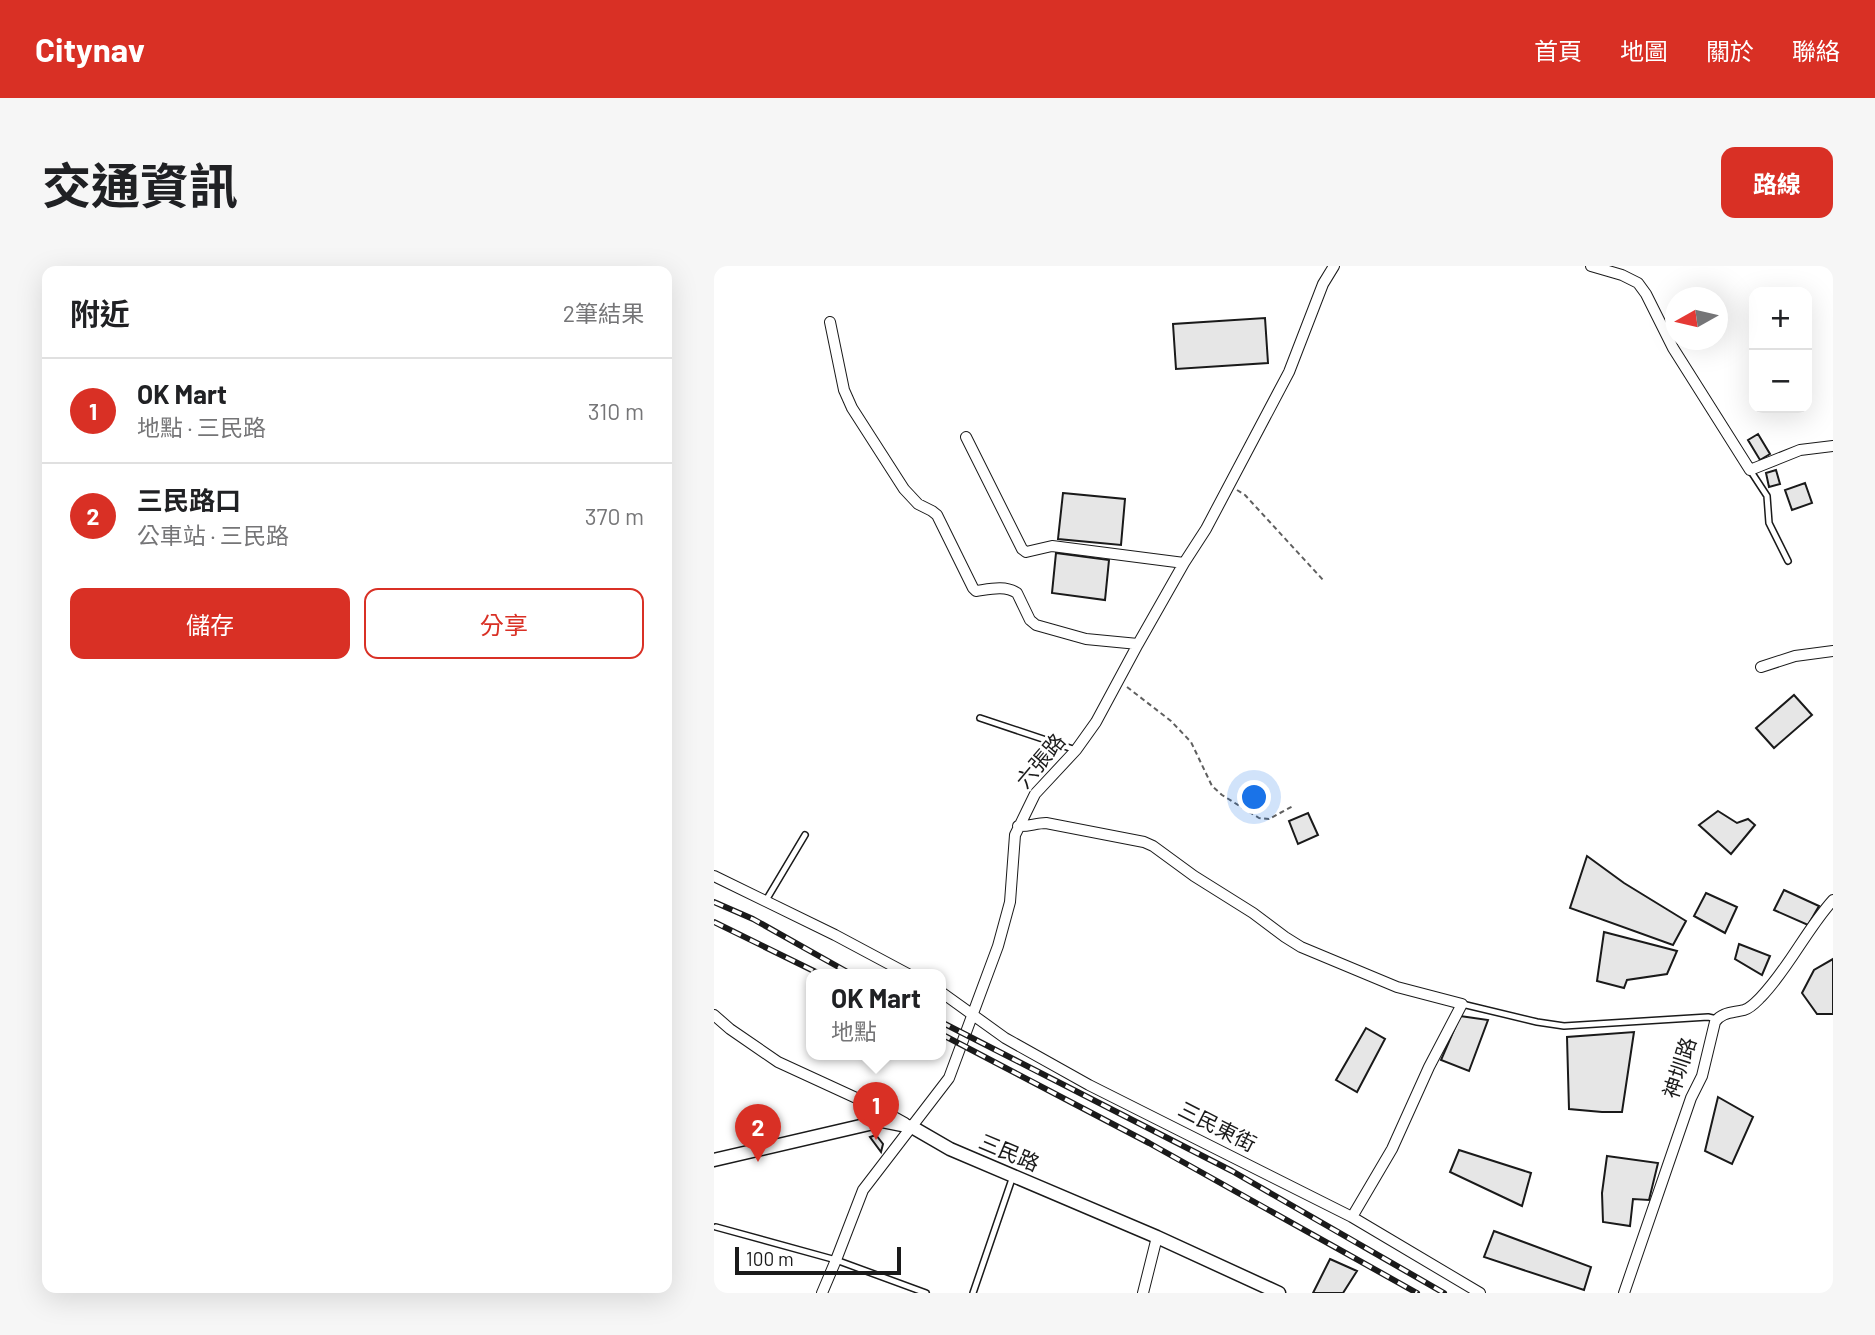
<!DOCTYPE html>
<html lang="zh-TW">
<meta charset="utf-8">
<style>
:root{--surface:#fff;--page:#f6f6f6;--text:#202124;--muted:#757577;--line:#e0e0e0;--accent:#d93025}
body{margin:0;font-family:Barlow,"Noto Sans TC",sans-serif;background:var(--page);color:var(--text)}
.controls{position:absolute;right:21px;top:21px;display:grid;overflow:hidden;border-radius:14px;box-shadow:0 7px 28px #0002}
.controls button{width:63px;height:63px;display:grid;place-items:center;padding:0;border:0;border-bottom:2px solid var(--line);background:var(--surface);color:var(--text);font:35px sans-serif}
.compass{position:absolute;left:951px;top:21px;width:63px;height:63px;border-radius:50%;background:var(--surface);box-shadow:0 7px 28px #0002;rotate:262deg}
.scale{position:absolute;left:21px;bottom:18px;width:166px;box-sizing:border-box;padding-left:7px;border:4px solid #1a1a1a;border-top:0;font-size:19px;line-height:24px;white-space:nowrap;color:#1a1a1a;-webkit-text-stroke:5px #fff;paint-order:stroke}
.you{position:absolute;left:541px;top:532px;width:24px;height:24px;margin:-18px;border:5px solid #fff;border-radius:50%;background:#1a73e8;box-shadow:0 0 0 10px #1a73e833}
.badge{display:grid;place-items:center;width:46px;height:46px;border-radius:50%;background:var(--accent);color:#fff;font-size:23px;font-weight:700}
.pin{position:absolute;translate:-50% -58px;filter:drop-shadow(0 2px 4px #0008)}
.pin::after{content:'';position:absolute;top:37px;width:24px;height:21px;background:inherit;clip-path:polygon(0 0,100% 0,50% 100%)}
.popup{position:absolute;left:92px;top:703px;width:140px;height:91px;box-sizing:border-box;display:grid;place-content:center;border-radius:14px;background:var(--surface);filter:drop-shadow(0 2px 5px #0005);font-size:23px;white-space:nowrap;color:var(--muted)}
.popup b{font-size:26px;color:var(--text)}
.popup::after{content:'';position:absolute;left:50%;top:100%;margin-left:-14px;border:14px solid transparent;border-top-color:var(--surface)}
.list{margin:0;padding:0;list-style:none}
h2{display:flex;justify-content:space-between;align-items:center;height:91px;margin:0;padding:0 28px;font-size:30px}
h2 small{font-size:23px;font-weight:400;color:var(--muted)}
.list li{display:grid;grid-template-columns:46px 1fr auto;gap:21px;align-items:center;box-sizing:border-box;height:105px;padding:0 28px;border-top:2px solid var(--line)}
.list b{display:block;font-size:26px;white-space:nowrap}
.list p{margin:0;font-size:23px;white-space:nowrap;color:var(--muted)}
.list em{font-size:23px;font-style:normal;color:var(--muted)}
.actions{display:flex;gap:14px;padding:21px 28px}
.actions a{flex:1;padding:16px 0;border:2px solid var(--accent);border-radius:14px;text-align:center;font-size:24px;color:var(--accent)}
.actions .main{background:var(--accent);color:#fff}
.map{position:relative;flex:none;width:1119px;height:1027px;overflow:hidden;border-radius:14px}
header{display:flex;align-items:center;gap:42px;box-sizing:border-box;height:98px;padding:0 35px;background:var(--accent);color:#fff}
header strong{font-size:33px}
nav{display:flex;gap:38px;margin-inline-start:auto;font-size:24px}
.intro{display:flex;align-items:center;justify-content:space-between;box-sizing:border-box;height:168px;padding:0 42px}
h1{margin:0;font-size:49px}
.button{padding:18px 32px;border-radius:14px;background:var(--accent);color:#fff;font-size:24px;font-weight:700}
main{display:flex;gap:42px;padding:0 42px}
aside{flex:1;background:var(--surface);border-radius:14px;box-shadow:0 7px 28px #0002}
.map>svg:first-child{display:block}
.building{fill:#e6e6e6;stroke:#1a1a1a;stroke-width:2}
.lines{fill:none;stroke-linecap:round;stroke-linejoin:round}
.service-casing{stroke:#1a1a1a;stroke-width:8}
.minor-casing{stroke:#1a1a1a;stroke-width:12}
.tertiary-casing{stroke:#1a1a1a;stroke-width:15}
.path{stroke:#5f5f5f;stroke-width:2;stroke-dasharray:5 3.5;stroke-linecap:butt}
.service{stroke:#fff;stroke-width:5}
.minor{stroke:#fff;stroke-width:10}
.tertiary{stroke:#fff;stroke-width:12}
.rail-casing{stroke:#1a1a1a;stroke-width:6}
.rail{stroke:#fff;stroke-width:3.5;stroke-dasharray:10;stroke-linecap:butt}
.labels{text-anchor:middle;stroke-width:5;stroke-linejoin:round;paint-order:stroke}
.street-label{font-size:21px;fill:#1a1a1a;stroke:#fff}
</style>
<header>
<strong>Citynav</strong>
<nav><a>首頁</a><a>地圖</a><a>關於</a><a>聯絡</a></nav>
</header>
<div class="intro"><h1>交通資訊</h1><a class="button">路線</a></div>
<main>
<aside>
<h2>附近<small>2筆結果</small></h2>
<ul class="list">
<li><span class="badge">1</span><div><b>OK Mart</b><p>地點 · 三民路</p></div><em>310 m</em></li>
<li><span class="badge">2</span><div><b>三民路口</b><p>公車站 · 三民路</p></div><em>370 m</em></li>
</ul>
<div class="actions"><a class="main">儲存</a><a>分享</a></div>
</aside>
<div class="map">
<svg width="1119" height="1027" viewBox="0 0 1119 1027">
<rect width="100%" height="100%" fill="#fff"/>
<path class="building" d="M551 52 554 97 462 103 459 58Z
M1044 168 1056 188 1046 194 1034 174Z
M1062 204 1066 218 1055 221 1052 207Z
M1091 217 1098 237 1078 244 1071 224Z
M349 227 411 233 407 279 344 273Z
M342 287 395 294 391 334 338 327Z
M1080 429 1098 449 1060 482 1042 462Z
M1004 545 1023 557 1034 553 1041 559 1017 588 985 559Z
M594 547 604 569 584 578 575 555Z
M873 590 910 617 972 655 959 679 856 642Z
M1070 624 1105 640 1094 659 1060 644Z
M992 627 1023 641 1011 667 980 650Z
M890 666 963 685 953 708 913 714 910 722 883 715Z
M1025 678 1056 690 1048 709 1021 693Z
M1119 693V748H1103L1088 727 1100 704Z
M746 750 774 754 755 805 727 794Z
M652 762 671 773 643 826 622 814Z
M920 766 908 846H888L855 843 853 771Z
M1004 831 1039 851 1018 898 991 885Z
M162 869 169 878 167 886 156 871Z
M745 884 817 907 808 940 736 906Z
M893 890 944 897 935 934 919 933 916 960 889 956 888 927Z
M780 965 877 1001 870 1024 770 991Z
M616 993 643 1005 629 1027H599Z"/>
<g class="lines">
<g class="service-casing">
<path id="service" d="M1036 204 1053 230 1055 257 1074 295
M266 452 362 484
M51 636 91 569
M748 738 823 756 850 760 994 751 1003 753
M2 961 122 994 212 1027
M259 1027 299 910"/>
</g>
<g class="minor-casing">
<path id="minor" d="M877 0 908 9 924 17 932 28 959 82 1036 204 1086 184 1119 180
M116 56 130 124 138 142 190 223 204 238 218 245 223 249 259 322 262 325C276 323 291 319 303 327L316 354 322 359 372 373 424 378
M252 171 308 283 312 286 338 280 470 297
M1047 401 1081 390 1119 385
M304 560C314 561 322 557 332 557L430 576 439 580 480 610 539 647 571 671 587 681 683 721 748 738 715 801 678 883 638 951
M0 610 121 669 194 708
M227 726 291 772 375 819 638 951 766 1027
M0 749 16 763 64 796 164 842 191 857
M108 1027 122 994 149 924 235 812 284 680 296 636 301 569 321 528 362 484 382 456 424 378 470 297 492 263 575 106 609 18 620 0
M429 1027 443 971
M910 1027 977 832 988 810 1001 756C1008 746 1018 747 1030 744 1037 742 1042 736 1047 731 1075 702 1092 664 1119 634"/>
</g>
<g class="tertiary-casing">
<path id="tertiary" d="M0 894 168 855 198 861 236 883 443 971 565 1027"/>
</g>
<path class="path" d="M523 224 531 229 610 315
M413 421 457 455 477 476 498 520 508 529 545 552 555 553 579 540"/>
<use href="#service" class="service"/>
<use href="#minor" class="minor"/>
<use href="#tertiary" class="tertiary"/>
<g class="rail-casing">
<path id="rail" d="M0 636 39 653 137 708
M0 656 106 708
M227 756 518 905 730 1027
M227 768 435 877 703 1027"/>
</g>
<use href="#rail" class="rail"/>
</g>
<g class="labels">
<g class="street-label">
<text transform="translate(327 495) rotate(-50)" y="7">六張路</text>
<text transform="translate(966 802) rotate(-72)" y="7">神圳路</text>
<text transform="translate(503 861) rotate(27)" y="7">三民東街</text>
<text transform="translate(295 887) rotate(23)" y="7">三民路</text>
</g>
</g>
</svg>
<div class="controls">
<button>+</button>
<button>−</button>
</div>
<svg class="compass" viewBox="-18 -18 36 36"><path d="M0-13l5 13h-10z" fill="#e53935"/><path d="M0 13l5-13h-10z" fill="#757577"/></svg>
<div class="scale">100 m</div>
<div class="you"></div>
<div class="pin badge" style="left:162px;top:874px">1</div>
<div class="popup"><b>OK Mart</b>地點</div>
<div class="pin badge" style="left:44px;top:896px">2</div>
</div>
</main>
